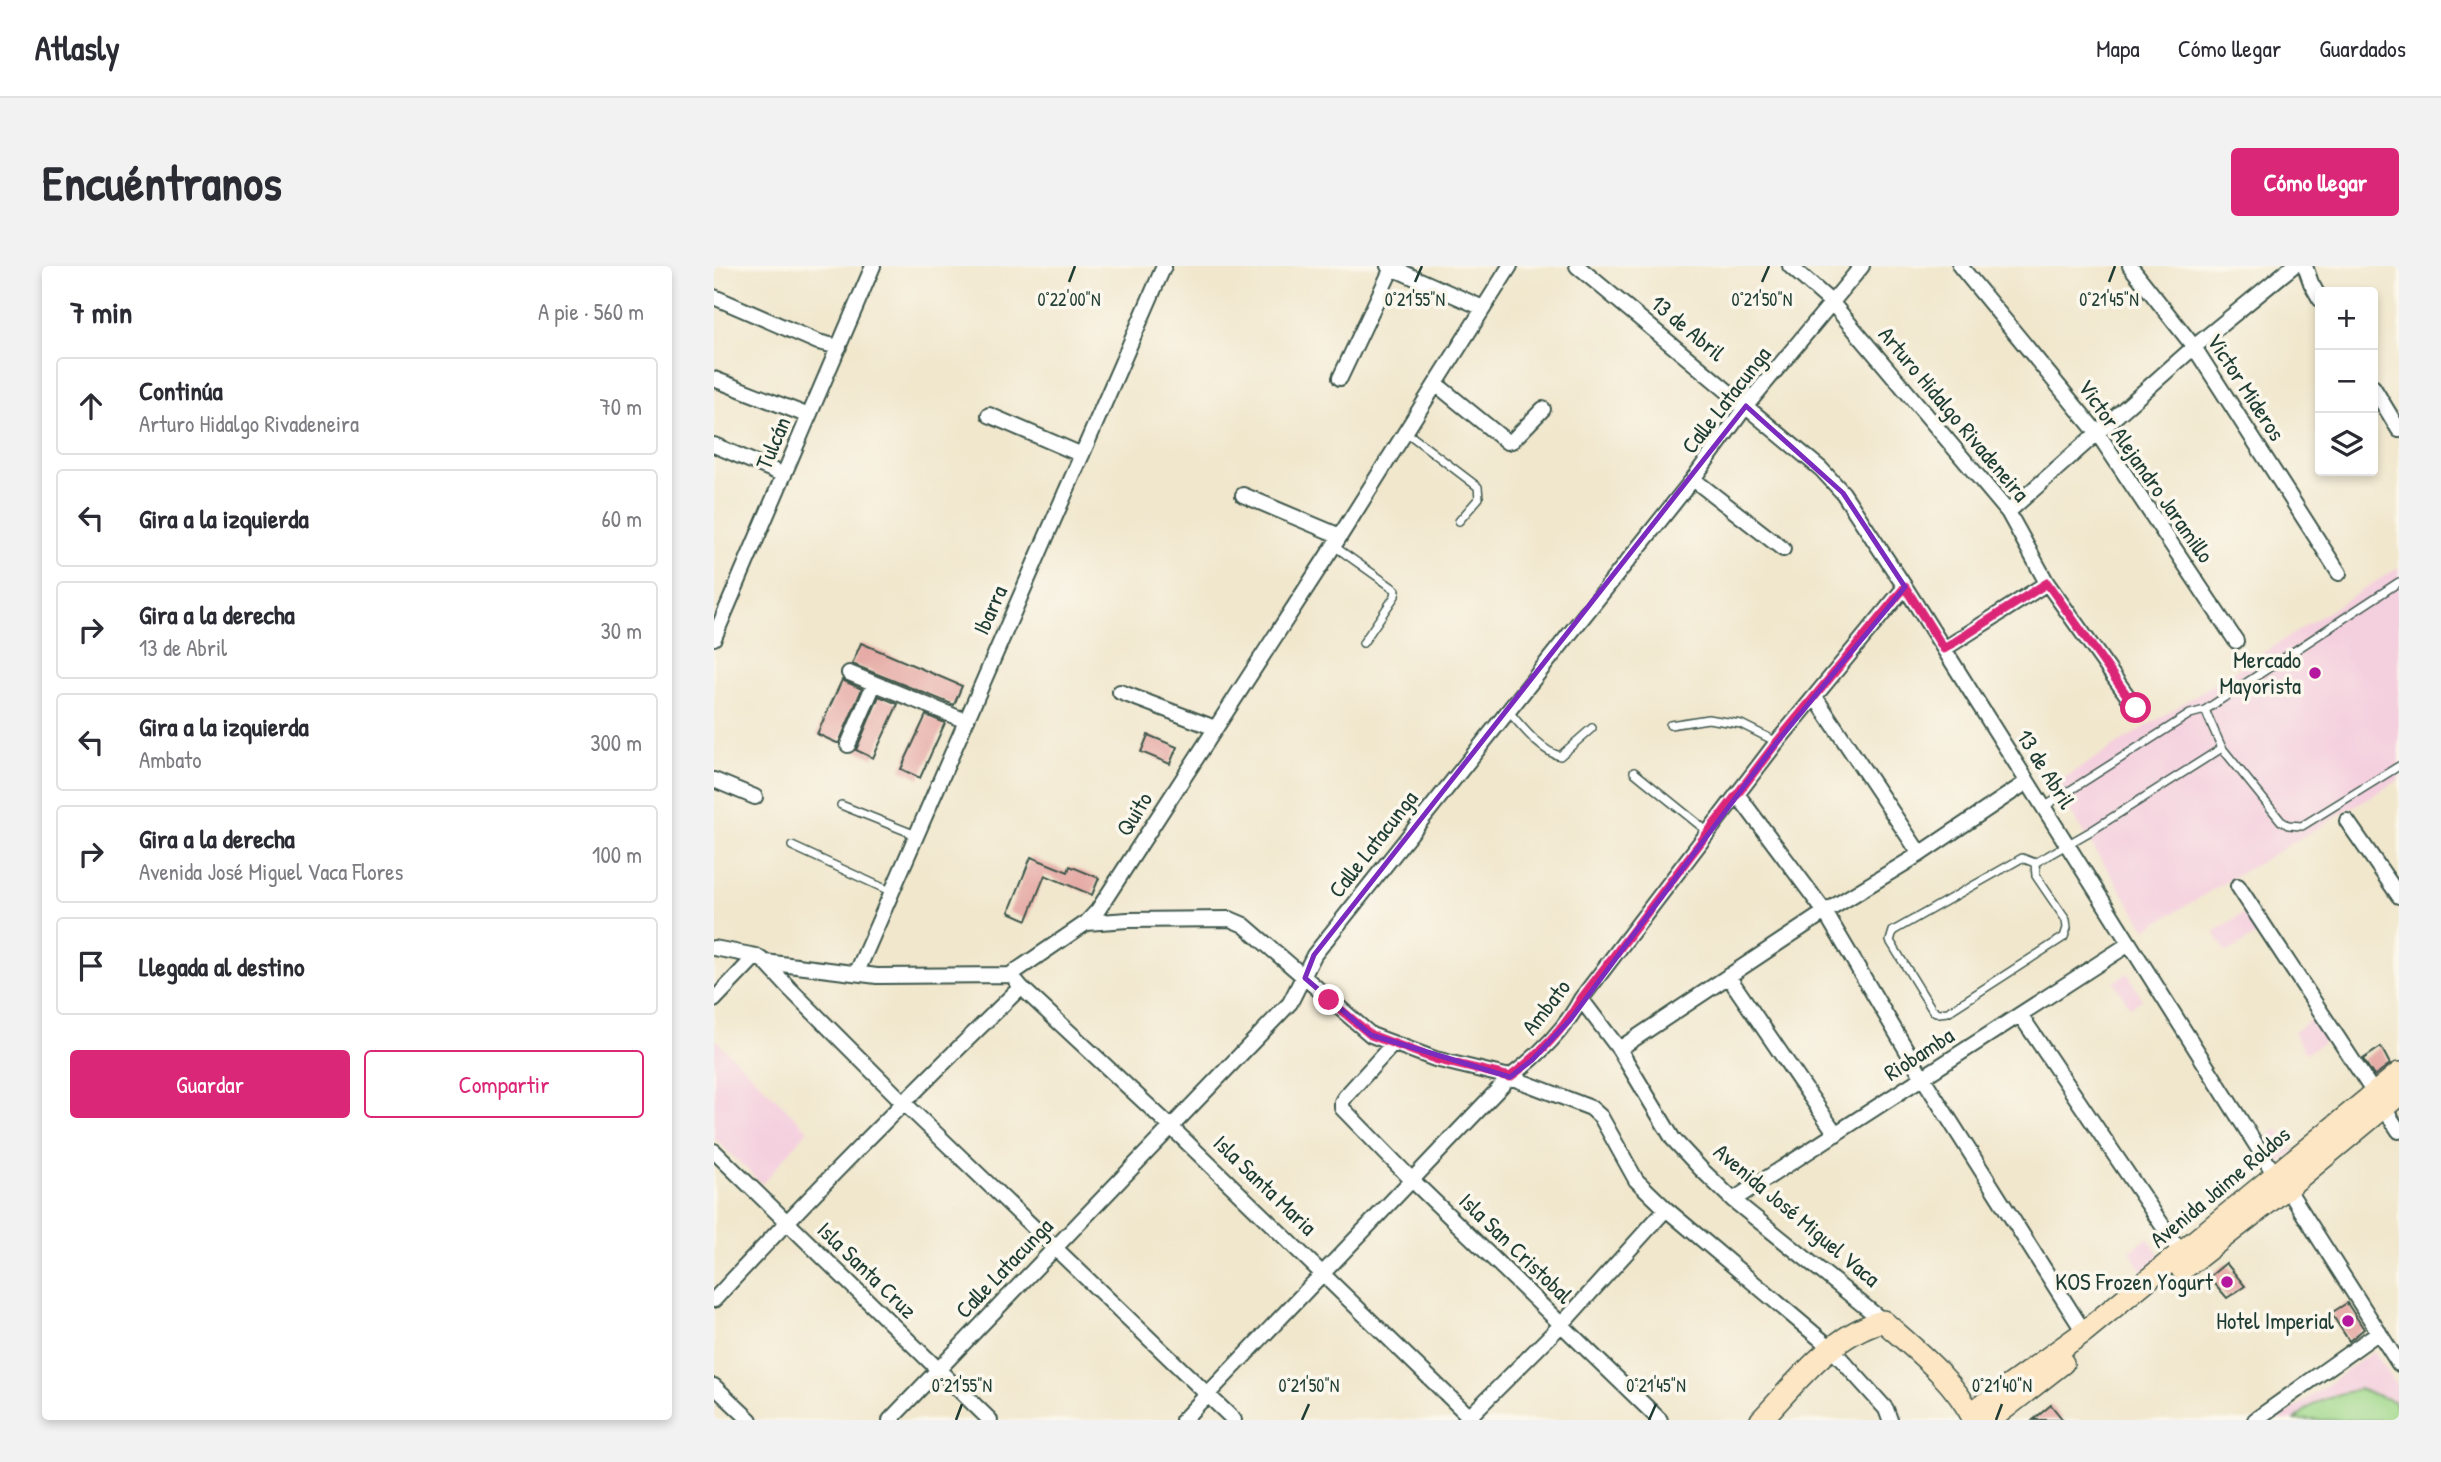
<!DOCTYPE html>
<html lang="es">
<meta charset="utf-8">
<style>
:root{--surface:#fff;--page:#f2f2f3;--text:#2b2b33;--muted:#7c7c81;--line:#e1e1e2;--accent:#db2777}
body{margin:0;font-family:"Patrick Hand",sans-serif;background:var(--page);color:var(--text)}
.controls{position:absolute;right:21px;top:21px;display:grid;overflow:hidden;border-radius:7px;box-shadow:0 4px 10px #0003}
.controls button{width:63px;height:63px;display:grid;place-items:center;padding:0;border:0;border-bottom:2px solid var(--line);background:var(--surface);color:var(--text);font:35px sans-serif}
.stop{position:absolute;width:21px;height:21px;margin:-16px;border:5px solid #db2777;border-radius:50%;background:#fff}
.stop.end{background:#db2777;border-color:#fff;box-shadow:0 2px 7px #0008}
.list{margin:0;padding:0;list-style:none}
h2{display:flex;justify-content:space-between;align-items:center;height:91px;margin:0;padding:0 28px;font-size:30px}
h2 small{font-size:23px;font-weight:400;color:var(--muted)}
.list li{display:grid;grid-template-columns:46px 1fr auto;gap:21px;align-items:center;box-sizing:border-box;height:98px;margin:0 14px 14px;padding:0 14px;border:2px solid var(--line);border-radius:7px}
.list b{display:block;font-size:26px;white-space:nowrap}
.list p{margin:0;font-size:23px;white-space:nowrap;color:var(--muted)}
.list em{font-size:23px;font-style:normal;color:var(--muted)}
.actions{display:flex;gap:14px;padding:21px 28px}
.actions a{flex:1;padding:16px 0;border:2px solid var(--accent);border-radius:7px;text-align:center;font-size:24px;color:var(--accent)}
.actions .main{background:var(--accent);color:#fff}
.icon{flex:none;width:38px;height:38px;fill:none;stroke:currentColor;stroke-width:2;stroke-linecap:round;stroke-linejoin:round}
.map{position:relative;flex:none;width:1685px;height:1154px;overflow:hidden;border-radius:7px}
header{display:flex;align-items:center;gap:42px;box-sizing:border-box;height:98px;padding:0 35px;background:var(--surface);border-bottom:2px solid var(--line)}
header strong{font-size:33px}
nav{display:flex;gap:38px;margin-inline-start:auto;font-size:24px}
.intro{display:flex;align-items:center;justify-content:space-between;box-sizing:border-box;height:168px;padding:0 42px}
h1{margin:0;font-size:49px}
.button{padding:18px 32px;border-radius:7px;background:var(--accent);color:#fff;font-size:24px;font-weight:700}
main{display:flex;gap:42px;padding:0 42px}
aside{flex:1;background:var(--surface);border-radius:7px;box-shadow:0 4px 10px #0003}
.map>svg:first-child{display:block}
.built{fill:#f4cfde}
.green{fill:#9fd789;stroke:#5f8a5e;stroke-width:2}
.building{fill:#e6aba6}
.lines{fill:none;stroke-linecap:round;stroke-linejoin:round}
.lane-casing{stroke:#3e564b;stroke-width:10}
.street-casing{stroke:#3e564b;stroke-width:18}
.secondary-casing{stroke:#3e564b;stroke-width:24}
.lane{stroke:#fff;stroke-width:7}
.street{stroke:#fff;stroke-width:14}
.secondary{stroke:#fce6c4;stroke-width:21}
.route{stroke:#db2777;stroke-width:9}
.marked{fill:none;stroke:#7b2cbf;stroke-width:5;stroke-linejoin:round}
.ticks{fill:none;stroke:#1f3d34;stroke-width:2.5}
.poi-dot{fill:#b5179e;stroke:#fbf7ec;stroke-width:2.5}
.labels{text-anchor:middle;stroke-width:7;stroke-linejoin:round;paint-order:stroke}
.street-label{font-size:23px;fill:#1f3d34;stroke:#fbf7ec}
.poi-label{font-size:23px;fill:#1f3d34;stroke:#fbf7ec;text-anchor:end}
.ticks-label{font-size:18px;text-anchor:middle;fill:#1f3d34;stroke:#fbf7ec;stroke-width:7;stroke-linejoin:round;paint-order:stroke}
</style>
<header>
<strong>Atlasly</strong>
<nav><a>Mapa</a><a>Cómo llegar</a><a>Guardados</a></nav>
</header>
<div class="intro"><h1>Encuéntranos</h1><a class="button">Cómo llegar</a></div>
<main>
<aside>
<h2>7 min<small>A pie · 560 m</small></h2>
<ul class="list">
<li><svg class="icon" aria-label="ahead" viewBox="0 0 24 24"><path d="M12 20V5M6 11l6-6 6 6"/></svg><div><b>Continúa</b><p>Arturo Hidalgo Rivadeneira</p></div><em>70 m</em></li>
<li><svg class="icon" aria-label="left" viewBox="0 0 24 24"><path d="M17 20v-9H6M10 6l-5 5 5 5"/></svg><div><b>Gira a la izquierda</b></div><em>60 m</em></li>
<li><svg class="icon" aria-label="right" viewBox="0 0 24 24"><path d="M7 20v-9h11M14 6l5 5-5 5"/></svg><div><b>Gira a la derecha</b><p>13 de Abril</p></div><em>30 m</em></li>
<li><svg class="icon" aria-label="left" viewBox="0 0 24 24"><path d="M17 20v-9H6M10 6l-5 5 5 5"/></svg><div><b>Gira a la izquierda</b><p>Ambato</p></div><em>300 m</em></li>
<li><svg class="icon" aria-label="right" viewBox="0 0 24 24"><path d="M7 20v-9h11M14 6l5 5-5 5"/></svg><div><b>Gira a la derecha</b><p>Avenida José Miguel Vaca Flores</p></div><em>100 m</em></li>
<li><svg class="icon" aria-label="arrive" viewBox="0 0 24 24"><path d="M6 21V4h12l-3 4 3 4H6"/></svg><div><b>Llegada al destino</b></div></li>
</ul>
<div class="actions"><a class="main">Guardar</a><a>Compartir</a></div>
</aside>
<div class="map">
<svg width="1685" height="1154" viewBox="0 0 1685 1154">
<rect width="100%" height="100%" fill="#fbf7ec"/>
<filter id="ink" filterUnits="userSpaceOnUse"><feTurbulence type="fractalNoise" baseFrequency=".0143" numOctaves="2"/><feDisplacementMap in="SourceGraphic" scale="14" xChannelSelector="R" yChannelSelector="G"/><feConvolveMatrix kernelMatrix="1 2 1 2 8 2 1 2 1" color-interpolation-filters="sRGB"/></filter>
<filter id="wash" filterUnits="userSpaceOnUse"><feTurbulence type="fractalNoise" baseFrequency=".00686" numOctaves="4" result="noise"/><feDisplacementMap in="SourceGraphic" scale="28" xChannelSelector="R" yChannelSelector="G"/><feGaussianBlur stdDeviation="1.57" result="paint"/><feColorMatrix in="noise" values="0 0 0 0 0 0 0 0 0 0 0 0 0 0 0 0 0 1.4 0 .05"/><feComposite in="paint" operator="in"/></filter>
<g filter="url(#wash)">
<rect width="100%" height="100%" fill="#f1e7cd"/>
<path class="built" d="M1685 301V514L1432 663 1339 519Z
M1538 642 1553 663 1512 687 1500 666Z
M1414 707 1428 734 1416 741 1400 716Z
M1603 750 1616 772 1592 787 1579 766Z
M0 772 94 864 48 918 0 872Z
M1564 863 1581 886 1558 904 1541 878Z
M1434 972 1448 992 1429 1007 1416 985Z
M1660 1085 1685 1124V1154H1564Z"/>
<path class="green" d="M1646 1123 1679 1135 1685 1143V1154H1581C1598 1134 1622 1128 1646 1123Z"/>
<g id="blocks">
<path class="building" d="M147 377 248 420 240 439 138 398Z
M128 414 148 423 125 477H123L103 468Z
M165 430 184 438 159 492 142 484Z
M212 449 231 457 206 512 187 503Z
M434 469 463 481 456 498 427 486Z
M317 591 354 606 356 600 385 612 378 629 331 609 313 654 295 646Z
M1667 781 1676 798 1660 810 1649 793Z
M1512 997 1531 1020 1513 1032 1495 1011Z
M1633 1037 1650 1063 1635 1075 1617 1047Z
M1337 1139 1349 1154H1319Z"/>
</g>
</g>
<g filter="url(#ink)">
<use href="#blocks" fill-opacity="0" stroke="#3e564b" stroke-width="2"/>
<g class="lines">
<g class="lane-casing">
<path id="lane" d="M692 166 764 221 765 232 745 255
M620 280 682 324 681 330 649 377
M1491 444 1508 482 1567 555 1574 559 1588 560 1685 500
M794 445C808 460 826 485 846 490L878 462
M956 459 994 453 1027 458 1063 476
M920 506 994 566
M127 539 202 569
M1330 541 1476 448 1491 444 1685 316
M78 580 178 626
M1308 592 1321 597 1322 610 1352 654 1353 662 1350 671 1234 746 1225 747 1219 745 1176 675 1179 665Z
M1321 597 1377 565 1508 482"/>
</g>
<g class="street-casing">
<path id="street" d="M674 0 769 42
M863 0 1107 203 1129 227 1191 321 1561 909 1573 922 1685 1098
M1076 0 1118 37 1294 246 1333 317 1422 442
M1246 0 1384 168 1522 375
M1416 0 1480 81 1625 307
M1591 0 1597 17 1606 33
M0 31 104 76 125 81
M626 112 678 2
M0 113 95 150
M722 118 793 176 798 175 829 143
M1659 121 1685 164
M275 149 368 189
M0 179 70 209
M979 213 1069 283
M529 229 626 270
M1294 246 1480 81 1579 0
M0 372 159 0
M1230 383 1333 317
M135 407 252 455
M406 426 501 462
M1101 431 1206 588
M134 479 160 418
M0 514 41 531
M1023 528 1111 646 1209 812 1370 1066
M1633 555 1685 630
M1524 620 1685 865
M372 657 414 654 516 653 530 659 657 769 721 793 796 811 877 842 887 851 922 914 952 943 1117 1082 1172 1143 1176 1154
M0 682 42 690 51 696 163 710 296 709
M51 696 76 723 188 835 520 1154
M143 706 450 0
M296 709 372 657 384 644 626 270 796 0
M1014 710 1122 868
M307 721 456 860 759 1154
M867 733 905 783 959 873 987 903 1019 934 1169 1055
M0 734 42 690
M1307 750 1467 987
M679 778 631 831 628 836V842L698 914 946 1154
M905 783 1111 646 1206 588 1313 516
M0 885 276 1154
M1019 934 1415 678
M0 1034C99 926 202 823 307 721L302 715
M0 1120 36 1154
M176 1154 576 737 600 689 979 213 1032 140 1148 0
M469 1154 796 811C824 790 850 765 867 733L1063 476 1191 321
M752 1154 849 1057 952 943
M1541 1154 1665 1066"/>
</g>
<g class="secondary-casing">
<path id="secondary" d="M1468 1004 1573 922 1685 829
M1257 1147 1370 1066 1685 807
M1047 1154C1082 1117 1118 1068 1169 1055 1202 1084 1240 1114 1260 1154
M1276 1154 1349 1097"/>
</g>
<use href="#lane" class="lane"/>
<use href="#street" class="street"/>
<use href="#secondary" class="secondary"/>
</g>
</g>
<g class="lines" filter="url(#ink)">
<path class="route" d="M615 734 657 769 721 793 796 811C824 790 849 765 867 733L1063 476 1191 321 1230 383 1333 317 1422 442"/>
</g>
<path class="marked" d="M1032 140 1129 227 1191 321 1063 476 856 754 818 794 796 811 657 769 591 712 600 689Z"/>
<path class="ticks" d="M355 16 361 0M701 16 708 0M1048 16 1055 0M1395 16 1401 0M242 1154 248 1138M588 1154 595 1138M935 1154 942 1138M1282 1154 1288 1138"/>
<g class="poi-dot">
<circle cx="1601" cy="407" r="7"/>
<circle cx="1513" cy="1016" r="7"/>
<circle cx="1634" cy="1055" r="7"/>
</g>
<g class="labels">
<g class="street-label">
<text transform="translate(974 62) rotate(40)" y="8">13 de Abril</text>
<text transform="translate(1532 121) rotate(57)" y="8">Victor Mideros</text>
<text transform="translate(1012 134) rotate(-52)" y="8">Calle Latacunga</text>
<text transform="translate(1240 148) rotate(50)" y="8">Arturo Hidalgo Rivadeneira</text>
<text transform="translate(59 177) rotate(-67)" y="8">Tulcán</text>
<text transform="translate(1432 205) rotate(55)" y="8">Victor Alejandro Jaramillo</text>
<text transform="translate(276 344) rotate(-66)" y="8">Ibarra</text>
<text transform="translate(1332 503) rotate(58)" y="8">13 de Abril</text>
<text transform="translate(420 548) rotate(-58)" y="8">Quito</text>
<text transform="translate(659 578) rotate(-52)" y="8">Calle Latacunga</text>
<text transform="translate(832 741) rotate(-52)" y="8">Ambato</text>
<text transform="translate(1205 788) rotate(-33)" y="8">Riobamba</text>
<text transform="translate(551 919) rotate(44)" y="8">Isla Santa Maria</text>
<text transform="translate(1506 921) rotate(-40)" y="8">Avenida Jaime Roldos</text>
<text transform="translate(1083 949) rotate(40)" y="8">Avenida José Miguel Vaca</text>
<text transform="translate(802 982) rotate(44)" y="8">Isla San Cristobal</text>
<text transform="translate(290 1002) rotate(-46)" y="8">Calle Latacunga</text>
<text transform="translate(153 1004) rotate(44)" y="8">Isla Santa Cruz</text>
</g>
<g class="poi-label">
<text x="1587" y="402">Mercado<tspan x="1587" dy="26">Mayorista</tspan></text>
<text x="1499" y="1024">KOS Frozen Yogurt</text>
<text x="1620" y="1063">Hotel Imperial</text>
</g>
</g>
<g class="ticks-label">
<text x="701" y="40">0°21'55"N</text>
<text x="1395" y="40">0°21'45"N</text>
<text x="355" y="40">0°22'00"N</text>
<text x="1048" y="40">0°21'50"N</text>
<text x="248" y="1126">0°21'55"N</text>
<text x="595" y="1126">0°21'50"N</text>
<text x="942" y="1126">0°21'45"N</text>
<text x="1288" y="1126">0°21'40"N</text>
</g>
</svg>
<div class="controls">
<button>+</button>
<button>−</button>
<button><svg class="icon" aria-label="layers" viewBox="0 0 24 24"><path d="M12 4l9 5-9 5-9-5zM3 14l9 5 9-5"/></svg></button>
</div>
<div class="stop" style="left:1422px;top:442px"></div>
<div class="stop end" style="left:615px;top:734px"></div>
</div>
</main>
